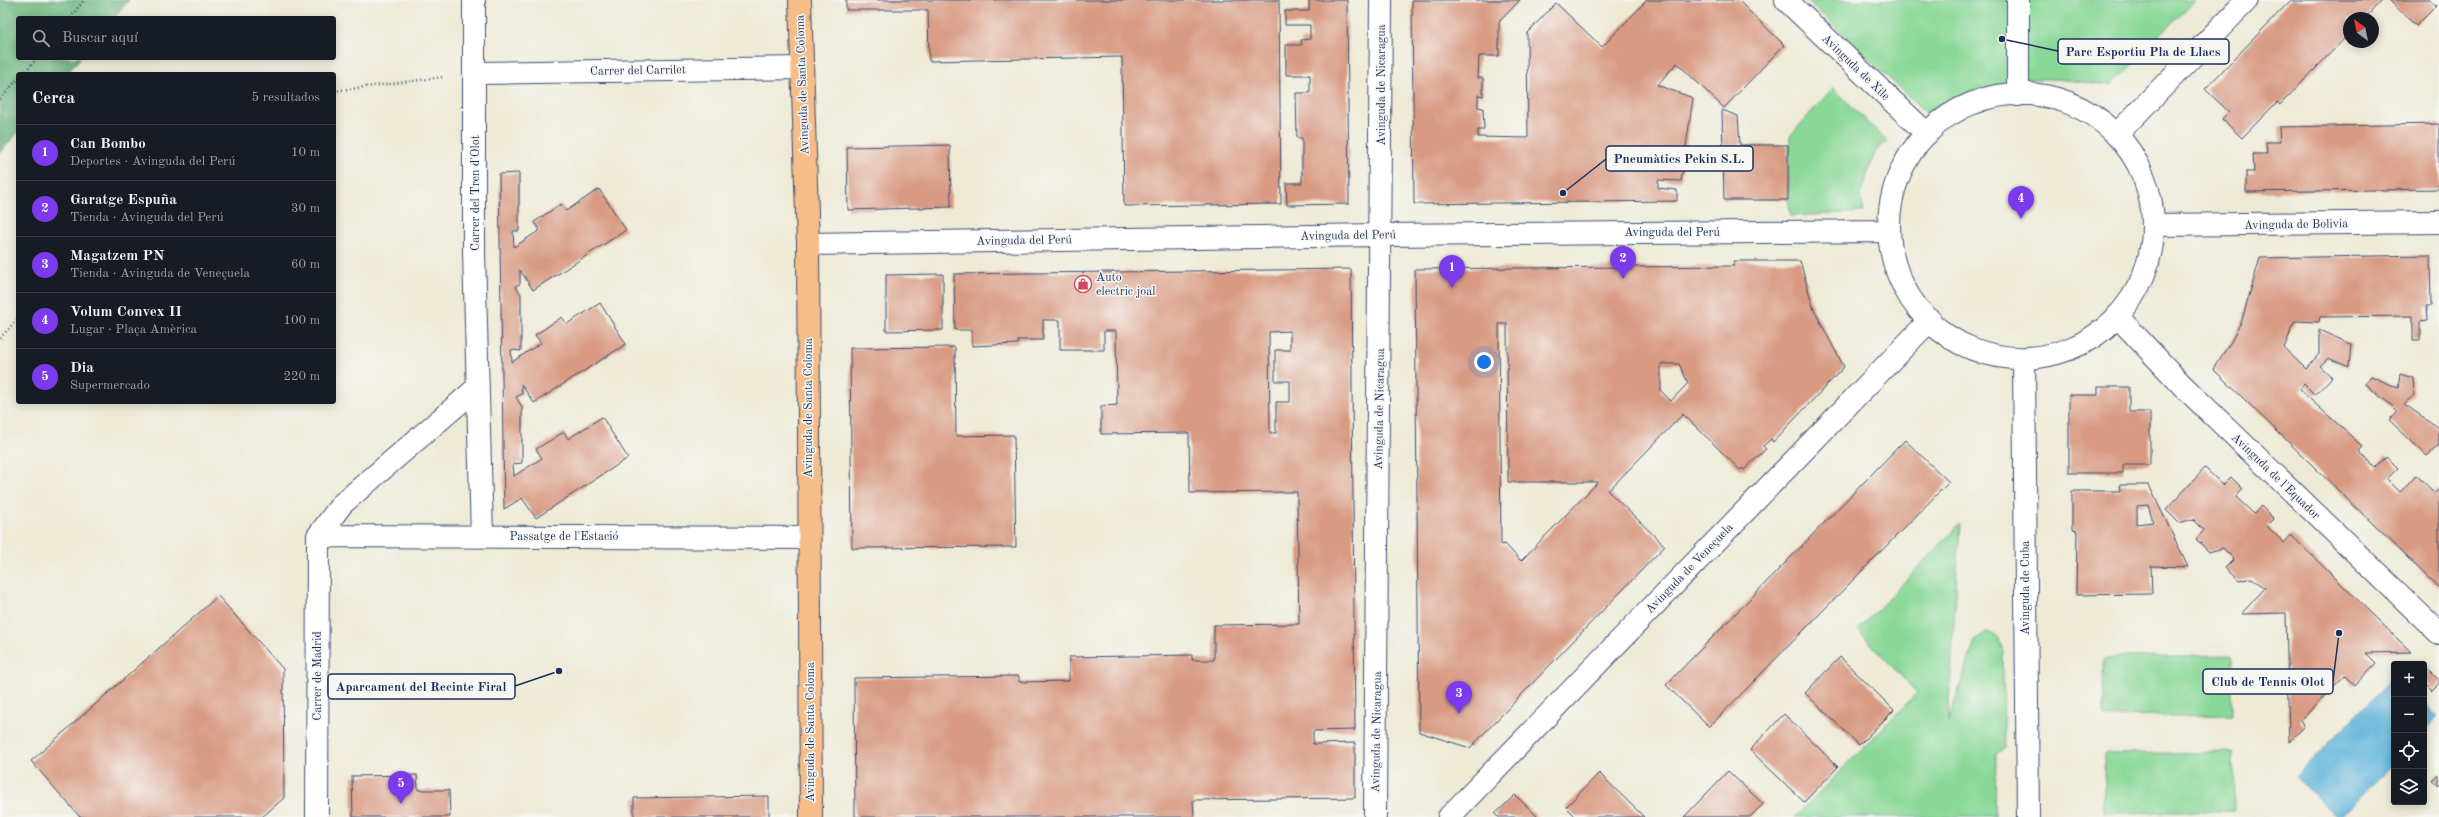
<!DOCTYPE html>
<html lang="es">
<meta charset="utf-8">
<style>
:root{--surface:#171b24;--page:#20242c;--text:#f1f3f6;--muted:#9ea1a6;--line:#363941;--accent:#7c3aed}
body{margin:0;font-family:"Old Standard TT",serif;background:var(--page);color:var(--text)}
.controls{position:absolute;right:12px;bottom:12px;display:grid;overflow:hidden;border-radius:4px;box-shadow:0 2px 10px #0003}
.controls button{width:36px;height:36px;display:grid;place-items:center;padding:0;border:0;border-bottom:1px solid var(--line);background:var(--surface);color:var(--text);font:20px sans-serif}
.compass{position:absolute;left:2343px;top:12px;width:36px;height:36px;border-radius:50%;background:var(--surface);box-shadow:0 2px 10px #0003;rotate:327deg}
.you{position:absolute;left:1484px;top:362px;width:14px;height:14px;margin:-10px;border:3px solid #fff;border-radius:50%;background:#1a73e8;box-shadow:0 0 0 6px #1a73e833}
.badge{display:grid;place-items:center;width:26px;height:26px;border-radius:50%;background:var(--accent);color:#fff;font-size:13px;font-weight:700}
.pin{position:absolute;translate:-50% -33px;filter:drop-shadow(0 1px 2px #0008)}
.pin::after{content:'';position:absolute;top:21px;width:14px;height:12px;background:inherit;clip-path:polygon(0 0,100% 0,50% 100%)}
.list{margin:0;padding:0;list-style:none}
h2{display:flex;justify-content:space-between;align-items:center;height:52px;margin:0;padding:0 16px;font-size:17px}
h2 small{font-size:13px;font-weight:400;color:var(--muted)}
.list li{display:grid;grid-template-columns:26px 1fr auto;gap:12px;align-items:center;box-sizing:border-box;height:56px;padding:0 16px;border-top:1px solid var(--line)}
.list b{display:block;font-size:15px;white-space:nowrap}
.list p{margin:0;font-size:13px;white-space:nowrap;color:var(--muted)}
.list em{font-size:13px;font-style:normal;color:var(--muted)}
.icon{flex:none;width:22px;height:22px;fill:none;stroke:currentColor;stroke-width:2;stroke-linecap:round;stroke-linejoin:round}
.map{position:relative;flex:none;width:2439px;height:817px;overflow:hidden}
.search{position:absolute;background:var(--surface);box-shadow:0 2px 10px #0003;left:16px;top:16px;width:320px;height:44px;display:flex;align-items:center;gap:10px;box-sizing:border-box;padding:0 14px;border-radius:4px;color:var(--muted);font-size:15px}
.panel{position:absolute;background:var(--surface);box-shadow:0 2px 10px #0003;left:16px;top:72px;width:320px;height:332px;border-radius:4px}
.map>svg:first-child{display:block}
.green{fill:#89d897;stroke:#52847a}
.forest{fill:#6eb880;stroke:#44746f}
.water{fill:#5cb3d9;stroke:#3c719c}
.building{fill:#d89a82;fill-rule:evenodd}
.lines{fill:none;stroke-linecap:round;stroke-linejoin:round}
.minor-casing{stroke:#3b4b70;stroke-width:24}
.major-casing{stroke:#3b4b70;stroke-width:24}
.path{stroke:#3b4b70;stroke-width:2.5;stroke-dasharray:1 3;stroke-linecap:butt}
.minor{stroke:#fff;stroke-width:22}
.major{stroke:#f7bd88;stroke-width:22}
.labels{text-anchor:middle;stroke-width:3;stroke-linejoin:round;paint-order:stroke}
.street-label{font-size:12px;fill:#1b2f5e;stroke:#f6f6f2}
.poi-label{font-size:12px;fill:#1b2f5e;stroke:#f6f6f2;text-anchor:start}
.leader{fill:none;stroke:#1b2f5e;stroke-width:1.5}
.callout-dot{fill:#1b2f5e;stroke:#f6f6f2;stroke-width:1.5}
.callout{fill:#f6f6f2;stroke:#1b2f5e;stroke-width:1.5}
.callout-label{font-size:13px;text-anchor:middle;font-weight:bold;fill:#1b2f5e}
</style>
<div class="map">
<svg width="2439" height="817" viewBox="0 0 2439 817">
<rect width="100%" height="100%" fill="#f6f6f2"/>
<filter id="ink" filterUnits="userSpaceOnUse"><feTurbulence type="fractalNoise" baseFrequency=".025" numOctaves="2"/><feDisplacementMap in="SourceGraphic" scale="8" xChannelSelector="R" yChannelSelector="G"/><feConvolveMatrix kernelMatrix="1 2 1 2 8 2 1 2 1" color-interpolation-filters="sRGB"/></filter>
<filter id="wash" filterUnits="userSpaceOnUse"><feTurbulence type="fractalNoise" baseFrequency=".012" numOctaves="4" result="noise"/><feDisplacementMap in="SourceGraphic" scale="16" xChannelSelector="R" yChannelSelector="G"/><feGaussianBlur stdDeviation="0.9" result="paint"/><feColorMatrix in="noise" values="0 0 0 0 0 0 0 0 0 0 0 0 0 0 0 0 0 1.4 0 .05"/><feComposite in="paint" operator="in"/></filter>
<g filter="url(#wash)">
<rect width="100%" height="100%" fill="#eeead6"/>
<path class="green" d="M1807 0H2195L2112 85C2087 83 2060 78 2035 79 1996 81 1961 97 1927 114Z
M1833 88 1887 141 1875 152 1860 195 1864 212 1791 216 1788 200 1790 136Z
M1960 524 1948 722 1975 641 1986 632C1999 635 2000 640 2003 652L2004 748 1996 754 1995 817H1795L1917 693 1858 630Z
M2232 656V715L2104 717 2103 658Z
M2233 752 2234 811 2104 813V754Z"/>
<path class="forest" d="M0 0H129L114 18H18V58H80L67 74H18V132L0 153Z"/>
<path class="water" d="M2394 676V763L2341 817H2337L2296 777Z
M2424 704 2438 717 2424 732Z"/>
<g id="blocks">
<path class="building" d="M846 0H1279L1281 204 1124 206 1122 57 929 61 928 10H846Z
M1309 0H1347L1349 204 1287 205 1286 183H1302V138H1297L1296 93H1310V75H1286V45H1302L1301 40 1310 39V25H1285V11H1309Z
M1412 0H1520L1499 22V56H1479L1478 78H1483V96L1478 95V107L1483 108 1484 130H1478V137L1528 138 1527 33 1556 3 1602 47 1647 0H1738L1784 45 1724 108 1677 63 1657 85 1693 98 1681 181 1658 180V188L1677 190V201L1414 204Z
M2291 0H2382L2365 18H2349V34L2280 105 2277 102 2242 138 2222 119 2229 112 2205 89Z
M2389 0H2429L2436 6 2416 26Z
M1722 110 1738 116 1740 145H1788V200H1724Z
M2439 124V189L2246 192V172H2254L2253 154H2267L2266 142H2280L2279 127Z
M950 145 951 207 848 210 847 147Z
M519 173V231H513L514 247 540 230 534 222 561 204 566 211 599 189 626 230 533 290 520 270V284L515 286 521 294V351L511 350 512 362 541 343 535 335 562 317 567 324 600 303 626 344 534 403 521 384 522 394 516 397 522 407V463L513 464 514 476 542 458 536 449 564 432 568 439 602 417 628 458 536 518 522 498 504 509 499 174Z
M2430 255 2431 306H2426L2427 321 2420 322V340H2413V316L2320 317 2319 322 2295 321 2284 348 2306 369 2319 354V330L2351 344 2349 367 2328 358 2320 366 2332 377 2315 395 2304 384 2300 390 2363 447 2359 451 2375 468 2386 456 2398 468 2387 479 2400 492 2416 475 2435 493 2439 489V588L2213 369 2232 340 2242 320 2260 258Z
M1734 261H1800L1814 310 1844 367 1773 442 1771 439 1763 446 1766 449 1744 470 1742 468 1740 470 1683 414 1608 491 1665 546 1470 748 1419 732 1415 269 1734 266ZM1499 324H1507L1508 482H1598L1521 561 1505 544 1501 545ZM1661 364H1679L1688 383 1671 401 1661 391Z
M1351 269 1355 730 1313 731V744L1355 743V798L1193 800 1194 817H855L854 678 1019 676V682L1069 681V657L1192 655V660H1214V625L1299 624 1297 492 1190 493 1189 433 1101 434V406L1117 405 1116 331H1104V350H1060V320H1043V340H1018V344L972 346V330H955L954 274ZM1290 331V350H1275V381H1290V402H1276V433H1270L1269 332Z
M943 274V330L886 331V275Z
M955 347 956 436 1014 435 1016 547 852 548 850 348Z
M2400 374 2413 378 2414 395 2404 404 2439 428V445L2427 456 2389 420 2398 411 2365 384 2371 376 2398 388Z
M2098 387H2129V412H2150V465H2123V473H2069V395H2098Z
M1905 440 1949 482 1709 727 1666 685Z
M2205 468 2223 485 2231 477 2243 489 2236 497 2254 514 2261 506 2274 519 2267 526 2284 543 2291 535 2411 652 2366 653 2376 663 2354 686 2345 675 2300 721 2304 727 2289 742 2286 613 2241 614 2265 588 2252 578 2239 581 2225 568 2234 559 2223 548 2209 552 2196 539 2204 530 2193 519 2179 523 2166 510Z
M2119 485H2149L2188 567 2151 566 2152 594 2076 595 2077 531 2072 530V491H2120ZM2148 505 2153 522 2137 524V506Z
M218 596 283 669 284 798 262 817H80L31 761Z
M1840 657 1894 710 1859 745 1805 693Z
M2424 665 2439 680V684L2433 690 2424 681Z
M1784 714 1838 767 1804 802 1750 750Z
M1728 771 1763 804 1750 817H1684Z
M1599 773 1644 817H1576L1566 807Z
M2439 774V786L2433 780Z
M417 775 418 790H449L450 817H353L352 776Z
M1515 795 1538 817H1498L1495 814Z
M769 796V817H634V798Z"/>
</g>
</g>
<g filter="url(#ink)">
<use href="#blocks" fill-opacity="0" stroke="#3b4b70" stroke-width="1"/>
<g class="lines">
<g class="minor-casing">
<path id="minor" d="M474 0V253L482 536
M1786 0 1927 134
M2018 0V95
M476 73 801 68
M1889 226a132 132 0 1 1 264 0a132 132 0 1 1-264 0Z
M2116 135 2247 0
M2153 225 2439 222
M808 244 1381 235 1888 231
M2117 316 2182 385 2439 633
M2024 359 2028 817
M318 536 809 538
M318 536 342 504 478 387
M317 817 318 536
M1375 817 1381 0
M1449 817 1930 320"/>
</g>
<g class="major-casing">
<path id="major" d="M800 0 808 244 811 817"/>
</g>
<path class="path" d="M70 18 84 0
M23 74 37 58
M334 91 444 77
M0 99 18 79
M0 338 18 319"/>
<use href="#minor" class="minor"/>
<use href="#major" class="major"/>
</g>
</g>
<defs>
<g id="shop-ring" transform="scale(0.9)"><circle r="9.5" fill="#f6f6f2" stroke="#d1495b" stroke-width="1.5"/><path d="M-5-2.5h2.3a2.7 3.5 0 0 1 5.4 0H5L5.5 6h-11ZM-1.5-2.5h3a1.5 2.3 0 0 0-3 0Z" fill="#d1495b"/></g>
</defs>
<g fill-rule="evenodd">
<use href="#shop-ring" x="1083" y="284"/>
</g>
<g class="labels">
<g class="street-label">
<text transform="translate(1856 67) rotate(44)" y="4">Avinguda de Xile</text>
<text transform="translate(638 70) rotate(-1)" y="4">Carrer del Carrilet</text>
<text transform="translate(802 85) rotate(-92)" y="4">Avinguda de Santa Coloma</text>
<text transform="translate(1381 85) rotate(-90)" y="4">Avinguda de Nicaragua</text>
<text transform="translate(475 193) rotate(-90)" y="4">Carrer del Tren d'Olot</text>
<text transform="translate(2296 224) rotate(-1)" y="4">Avinguda de Bolivia</text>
<text x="1672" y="236">Avinguda del Perú</text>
<text transform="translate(1348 235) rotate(-1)" y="4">Avinguda del Perú</text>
<text transform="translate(1024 240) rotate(-1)" y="4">Avinguda del Perú</text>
<text transform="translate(808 408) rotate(-90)" y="4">Avinguda de Santa Coloma</text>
<text transform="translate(1379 409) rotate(-89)" y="4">Avinguda de Nicaragua</text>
<text transform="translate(2276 476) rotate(44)" y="4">Avinguda de l'Equador</text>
<text x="564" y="540">Passatge de l'Estació</text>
<text transform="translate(1689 568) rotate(-46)" y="4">Avinguda de Veneçuela</text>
<text transform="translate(2025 588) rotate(-90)" y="4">Avinguda de Cuba</text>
<text transform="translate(317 676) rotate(-90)" y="4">Carrer de Madrid</text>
<text transform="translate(810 732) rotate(-90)" y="4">Avinguda de Santa Coloma</text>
<text transform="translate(1376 732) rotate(-89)" y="4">Avinguda de Nicaragua</text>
</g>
<g class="poi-label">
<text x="1096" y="281">Auto<tspan x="1096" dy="14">electric joal</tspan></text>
</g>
</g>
<path class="leader" d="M2002 39L2058 51M1563 193L1606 159M2339 633L2333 681M559 671L515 686"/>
<g class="callout-dot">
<circle cx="2002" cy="39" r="4"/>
<circle cx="1563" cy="193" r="4"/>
<circle cx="2339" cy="633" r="4"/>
<circle cx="559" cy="671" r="4"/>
</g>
<g class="callout">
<rect x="2058" y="39" width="171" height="25" rx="4"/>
<rect x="1606" y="146" width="147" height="25" rx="4"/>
<rect x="2203" y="669" width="130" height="25" rx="4"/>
<rect x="328" y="674" width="187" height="25" rx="4"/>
</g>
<g class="callout-label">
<text x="2143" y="56">Parc Esportiu Pla de Llacs</text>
<text x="1679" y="163">Pneumàtics Pekin S.L.</text>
<text x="2268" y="686">Club de Tennis Olot</text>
<text x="421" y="691">Aparcament del Recinte Firal</text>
</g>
</svg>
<div class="controls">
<button>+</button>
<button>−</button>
<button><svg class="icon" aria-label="locate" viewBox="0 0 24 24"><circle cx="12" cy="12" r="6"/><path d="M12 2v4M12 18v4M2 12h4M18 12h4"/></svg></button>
<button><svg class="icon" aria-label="layers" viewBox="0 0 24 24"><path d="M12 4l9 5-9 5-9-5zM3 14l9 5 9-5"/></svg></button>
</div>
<svg class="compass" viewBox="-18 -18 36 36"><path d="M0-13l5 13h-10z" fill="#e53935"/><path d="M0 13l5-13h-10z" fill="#9ea1a6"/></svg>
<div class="you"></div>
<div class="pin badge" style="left:1452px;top:288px">1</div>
<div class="pin badge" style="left:1623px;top:279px">2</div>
<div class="pin badge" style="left:1459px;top:714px">3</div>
<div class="pin badge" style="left:2021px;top:219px">4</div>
<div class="pin badge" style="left:401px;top:804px">5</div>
<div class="search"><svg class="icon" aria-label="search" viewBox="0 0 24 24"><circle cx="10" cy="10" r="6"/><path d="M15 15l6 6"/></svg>Buscar aquí</div>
<section class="panel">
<h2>Cerca<small>5 resultados</small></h2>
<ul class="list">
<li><span class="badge">1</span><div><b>Can Bombo</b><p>Deportes · Avinguda del Perú</p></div><em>10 m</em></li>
<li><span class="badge">2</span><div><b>Garatge Espuña</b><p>Tienda · Avinguda del Perú</p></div><em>30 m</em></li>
<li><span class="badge">3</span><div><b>Magatzem PN</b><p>Tienda · Avinguda de Veneçuela</p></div><em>60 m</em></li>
<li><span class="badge">4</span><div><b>Volum Convex II</b><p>Lugar · Plaça Amèrica</p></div><em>100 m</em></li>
<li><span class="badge">5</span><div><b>Dia</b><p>Supermercado</p></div><em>220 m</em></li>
</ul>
</section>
</div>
